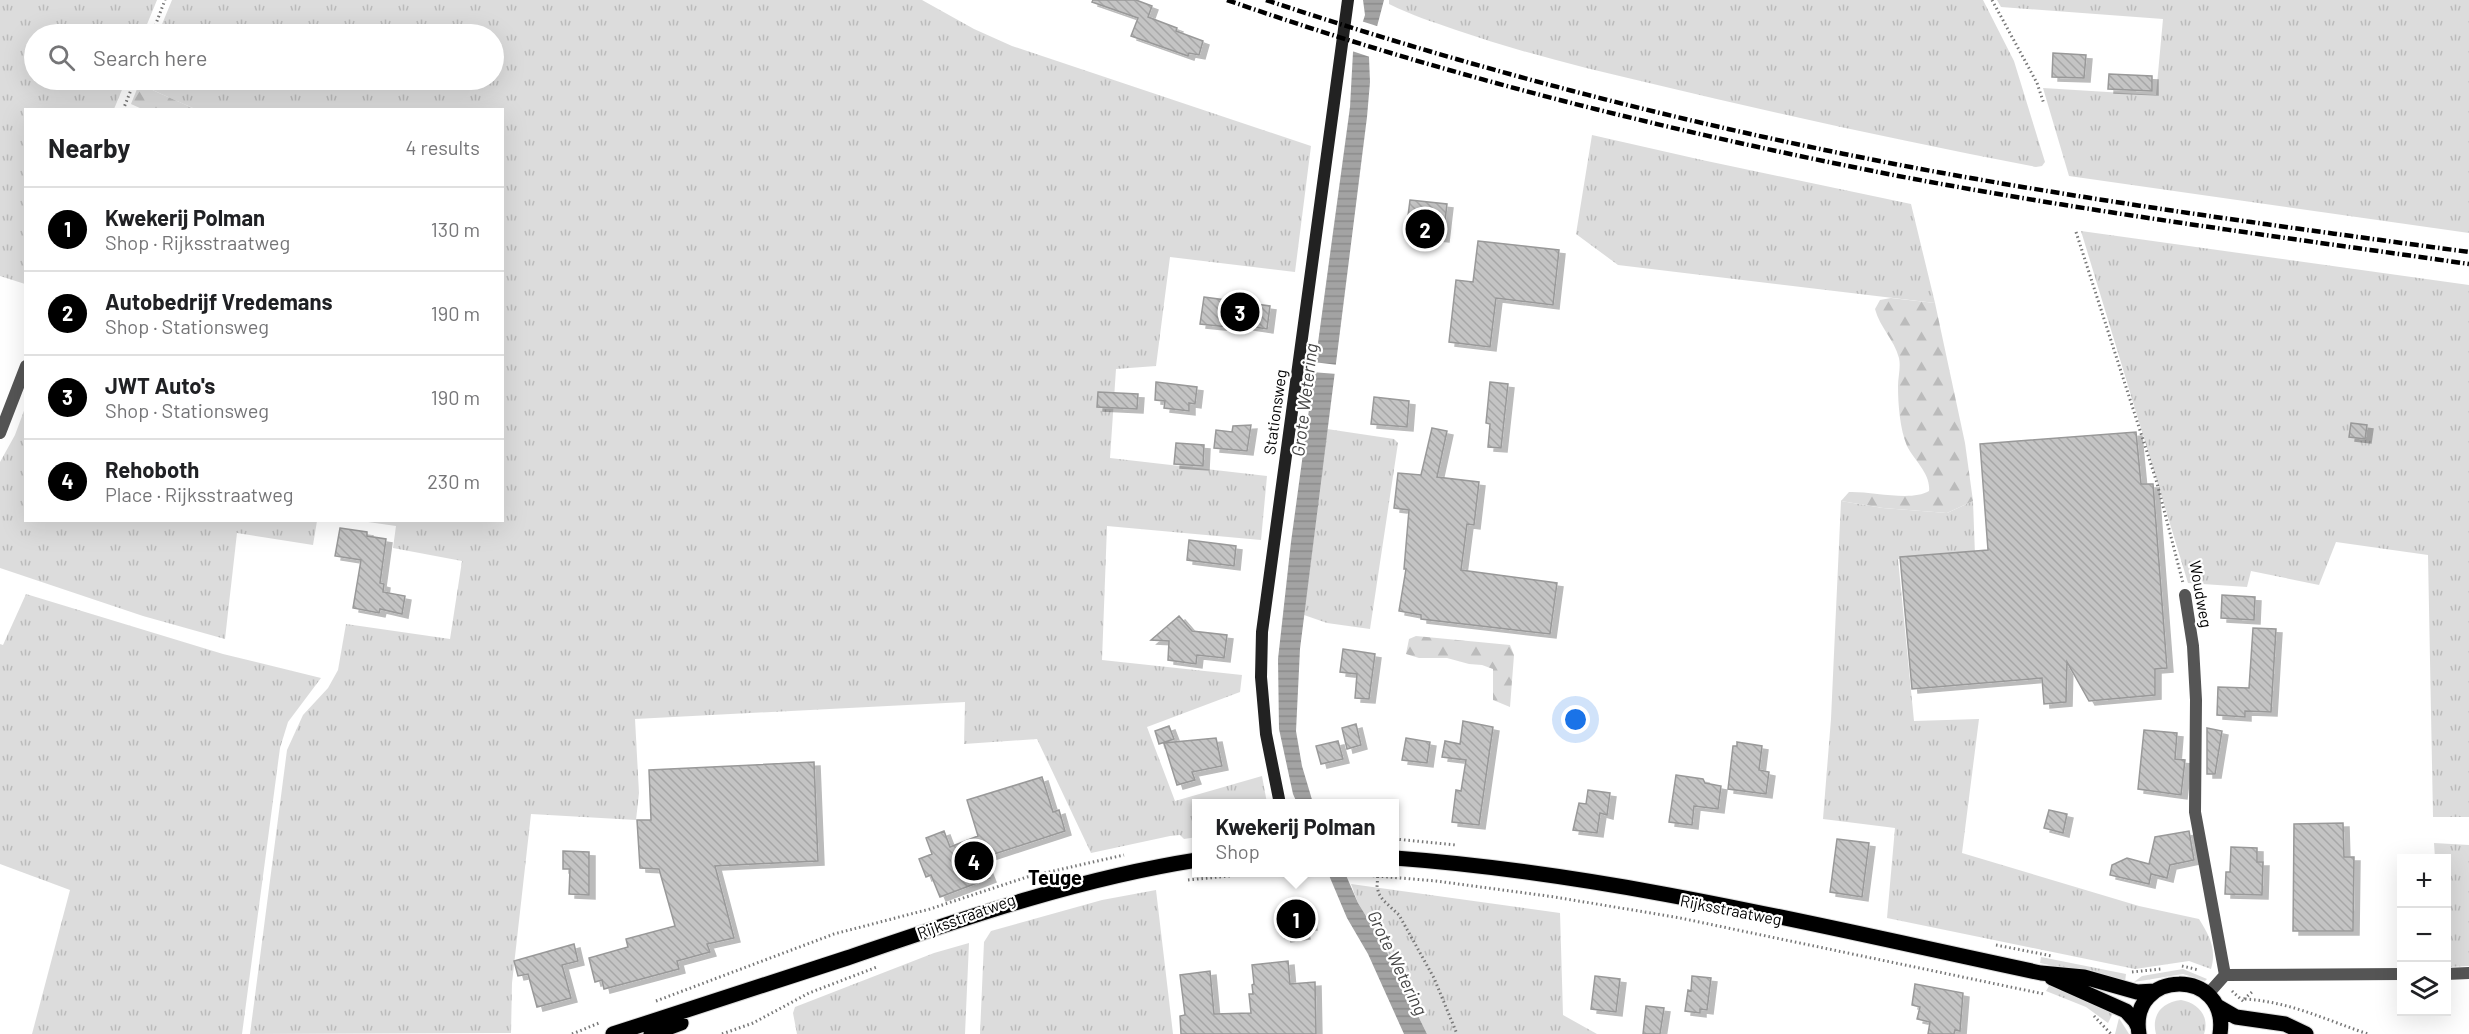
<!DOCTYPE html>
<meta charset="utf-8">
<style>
:root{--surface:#fff;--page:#f2f2f2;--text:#202124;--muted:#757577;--line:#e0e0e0;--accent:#000}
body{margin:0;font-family:Barlow,sans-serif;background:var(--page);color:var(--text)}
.controls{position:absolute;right:18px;bottom:18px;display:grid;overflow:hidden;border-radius:0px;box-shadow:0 6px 24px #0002}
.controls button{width:54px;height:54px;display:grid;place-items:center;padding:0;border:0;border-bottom:2px solid var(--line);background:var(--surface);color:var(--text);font:30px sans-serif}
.you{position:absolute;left:1576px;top:720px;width:21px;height:21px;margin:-15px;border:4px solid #fff;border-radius:50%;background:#1a73e8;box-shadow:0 0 0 9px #1a73e833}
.badge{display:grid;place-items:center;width:39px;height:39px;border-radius:50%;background:var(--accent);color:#fff;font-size:20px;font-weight:700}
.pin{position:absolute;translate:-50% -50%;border:3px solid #fff;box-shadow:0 2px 6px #0006}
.popup{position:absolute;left:1192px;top:799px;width:207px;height:78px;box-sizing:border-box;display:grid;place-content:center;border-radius:0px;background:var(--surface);filter:drop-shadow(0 2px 4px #0005);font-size:20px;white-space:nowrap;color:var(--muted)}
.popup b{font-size:22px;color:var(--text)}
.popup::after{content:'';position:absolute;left:50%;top:100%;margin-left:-12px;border:12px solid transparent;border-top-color:var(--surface)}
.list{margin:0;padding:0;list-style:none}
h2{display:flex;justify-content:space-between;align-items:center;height:78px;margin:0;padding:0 24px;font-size:26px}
h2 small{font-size:20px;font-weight:400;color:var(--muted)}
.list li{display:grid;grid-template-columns:39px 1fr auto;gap:18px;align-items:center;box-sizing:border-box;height:84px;padding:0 24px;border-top:2px solid var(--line)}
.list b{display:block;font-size:22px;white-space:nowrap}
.list p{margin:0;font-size:20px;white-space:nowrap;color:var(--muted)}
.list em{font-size:20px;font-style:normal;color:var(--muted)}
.icon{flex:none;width:33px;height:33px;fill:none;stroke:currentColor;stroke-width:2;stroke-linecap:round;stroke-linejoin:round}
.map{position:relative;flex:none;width:2469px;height:1034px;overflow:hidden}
.search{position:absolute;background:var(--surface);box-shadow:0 6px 24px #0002;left:24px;top:24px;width:480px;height:66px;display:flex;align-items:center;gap:15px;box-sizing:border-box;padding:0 21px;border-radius:33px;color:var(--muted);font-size:22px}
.panel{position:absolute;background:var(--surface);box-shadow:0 6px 24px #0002;left:24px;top:108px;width:480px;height:414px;border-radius:0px}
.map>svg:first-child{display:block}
.grass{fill:url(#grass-tufts)}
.forest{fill:url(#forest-firs)}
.water{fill:url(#water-rules)}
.pier{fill:#fff}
.building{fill:url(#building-back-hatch);stroke:#999;stroke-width:1.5;filter:url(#shadow)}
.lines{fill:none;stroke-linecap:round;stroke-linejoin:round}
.primary-casing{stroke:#dbdbdb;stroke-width:17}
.path{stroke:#777;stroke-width:3;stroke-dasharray:1.5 3;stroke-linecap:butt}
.street{stroke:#555;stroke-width:12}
.secondary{stroke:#222;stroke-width:12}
.primary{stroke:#000;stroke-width:15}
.rail{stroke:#000;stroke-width:4.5;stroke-dasharray:9 3 1.5 3;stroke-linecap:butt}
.labels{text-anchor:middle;stroke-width:4.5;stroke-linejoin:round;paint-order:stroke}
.street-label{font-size:16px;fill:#000;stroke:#fff}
.water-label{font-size:18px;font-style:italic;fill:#444;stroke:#fff}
.quarter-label{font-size:20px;font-weight:bold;fill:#000;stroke:#fff}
</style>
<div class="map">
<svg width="2469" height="1034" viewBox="0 0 2469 1034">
<defs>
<pattern id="grass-tufts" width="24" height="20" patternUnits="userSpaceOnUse" patternTransform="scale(1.5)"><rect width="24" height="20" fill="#dcdcdc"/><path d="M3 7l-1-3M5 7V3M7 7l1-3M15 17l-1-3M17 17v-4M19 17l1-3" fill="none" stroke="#bbb"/></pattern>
<pattern id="forest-firs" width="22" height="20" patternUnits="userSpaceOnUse" patternTransform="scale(1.5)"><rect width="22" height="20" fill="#dcdcdc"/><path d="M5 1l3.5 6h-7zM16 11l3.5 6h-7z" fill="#bbb"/></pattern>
<pattern id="water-rules" width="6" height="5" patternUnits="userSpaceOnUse" patternTransform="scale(1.5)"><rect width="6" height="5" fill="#a3a3a3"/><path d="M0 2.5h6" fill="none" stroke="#8b8b8b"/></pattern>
<pattern id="building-back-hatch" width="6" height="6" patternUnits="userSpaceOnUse" patternTransform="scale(1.5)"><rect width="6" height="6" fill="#c4c4c4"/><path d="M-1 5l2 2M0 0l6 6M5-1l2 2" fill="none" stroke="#a7a7a7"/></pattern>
<filter id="shadow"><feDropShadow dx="6" dy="4" stdDeviation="0" flood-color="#0004"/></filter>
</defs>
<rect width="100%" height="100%" fill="#fff"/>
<path class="grass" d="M0 0H157L143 34H34V80H126L114 109 26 110 25 284 0 276Z
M172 0H922L974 29 1012 46 1311 146 1295 272 1170 257 1156 366 1116 369 1110 458 1267 476 1261 540 1107 526 1102 660 1242 675 1240 692 1147 727 1175 801 1262 776 1267 803 1197 804V837L1184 839 1180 835 1170 836 1091 853 1037 739 964 744 965 702 635 719 639 793 636 820 531 814 512 983 511 1033 250 1034 287 750 303 715 328 688 338 670 346 624 450 639 462 561 393 548 396 526 361 521 502 520V110L195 109 139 84 140 80H494V34H158Z
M1389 0H1983L2014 61 2045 162 2042 166 2036 167C1907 142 1778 114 1649 83 1584 68 1520 52 1456 30 1433 22 1411 15 1389 4Z
M1997 0H2469V233L2069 176 2043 88 2156 95 2163 19 2001 7Z
M1592 135 1702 160 1911 204 1935 303 1618 265 1576 234Z
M2081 231 2469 285V817H2433L2428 555 2336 542 2319 585 2251 571 2247 587 2188 583Z
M25 408 26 520 317 521 313 545 237 533 225 639 143 616 0 568V462L15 435Z
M1327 429 1394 439 1398 443 1370 629 1327 623 1304 615Z
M1841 501 1883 508 1947 513 1973 501 1975 555 1898 559 1914 721 1979 719 1962 853 2139 906 2199 919C2209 935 2217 949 2211 969L2189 961 2135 969 1887 918 1895 828 1823 819 1831 719Z
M26 594 223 654 321 678 288 722 280 748 242 1034H32L70 890 0 864V644L3 645Z
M2434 843 2469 845V966L2447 967 2446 858H2435Z
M1351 884 1560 913 1563 1015 1597 1034H1427L1382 942 1358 903Z
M1156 890 1173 1034H980L984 942 991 931 1102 900Z
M969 943 965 1034H797L793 1013 795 1007 934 953Z
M2041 957 2126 974 2125 982 2040 963Z
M2183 969 2207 979 2205 981 2183 974 2134 982 2142 976Z
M2049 986 2090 1001V1003L2113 1013 2108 1023 2086 1007 2046 991Z
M2181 1000C2198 1003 2210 1016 2204 1034H2156C2151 1015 2162 1002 2181 1000Z
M2119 1018 2129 1034H2115Z"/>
<path class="forest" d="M139 84 195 109H142L131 104Z
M1891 298 1935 303 1965 443 1973 501 1947 513 1883 508 1841 501 1849 492C1871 491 1911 502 1929 491 1931 474 1914 460 1907 446 1900 429 1898 405 1898 386 1898 377 1901 367 1899 358 1894 339 1880 328 1875 309L1880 300Z
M1416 636 1510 645 1514 655 1510 707 1493 700V669L1482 665 1469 664 1447 658H1419L1406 654 1409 639Z"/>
<path class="water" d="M1363 0H1384L1369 57 1370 82 1367 117 1300 649 1296 731 1302 766 1313 803H1297L1293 794 1279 729 1278 659 1291 542 1350 107 1353 52 1365 15Z
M1328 873H1345L1358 903 1382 942 1427 1034H1404L1368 954 1347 918Z"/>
<path class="pier" d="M1361 21 1380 27 1370 57 1352 51Z
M1313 362 1338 365 1337 374 1311 372Z"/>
<path class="building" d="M1093 0H1136L1152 6 1148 17 1177 28 1176 31 1203 41 1199 55 1189 53 1188 56 1131 36 1138 18 1092 2Z
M2053 53 2086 55 2084 78 2052 77Z
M2109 74 2152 76V91L2108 89Z
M1410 200 1447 204 1443 238 1415 235 1416 226 1407 224Z
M1478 241 1559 250 1553 305 1496 298 1490 347 1449 342 1456 280 1473 282Z
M1204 297 1270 306 1267 329 1228 323V327L1200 324Z
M1156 382 1197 387 1195 404 1189 403V411L1164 408 1165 401 1155 400Z
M1490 382 1508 384 1501 448 1488 447 1490 424 1486 423Z
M1098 392 1138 394 1137 409 1097 407Z
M1374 397 1409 401 1407 427 1371 424Z
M2351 423 2367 425 2365 439 2349 437Z
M1251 425 1247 451 1214 448 1216 430 1232 432 1233 426Z
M1432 428 1447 431 1437 477 1479 482 1474 525 1467 524 1461 570 1557 583 1550 634 1421 619V615L1399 611 1406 569H1404L1409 510 1394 508 1398 473 1421 475Z
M2136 432 2141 484H2153L2167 668 2155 669V695L2089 701 2067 662 2066 702 2044 704 2042 678 1912 689 1900 557 1988 550 1980 444Z
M1176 443 1204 445 1203 466 1174 464Z
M340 528 367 532V536L386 539 380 583 384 584 383 592 405 596 402 614 380 609 379 613 353 608 361 560 335 556Z
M1189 540 1236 546 1234 566 1187 560Z
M2222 595 2255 597 2254 620 2221 618Z
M1179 616 1192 631 1227 635 1224 658 1197 655 1196 664 1168 660 1169 641 1151 640Z
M2253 628 2276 629 2271 712 2245 711V717L2217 715 2218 687 2249 688Z
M1343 649 1375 654 1369 699 1355 698 1357 674 1340 672Z
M1463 721 1493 727 1479 825 1452 822 1456 790 1461 791 1466 760 1442 757 1445 741 1460 744Z
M1356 724 1361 745 1347 749 1342 728Z
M1169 726 1174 739 1159 744 1155 731Z
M2207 728 2222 731 2215 774H2207Z
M2144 730 2177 733 2175 759 2185 760 2181 795 2138 789Z
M1216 738 1222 766 1192 772 1195 780 1177 785 1164 743Z
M1406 738 1430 742 1427 763 1402 760Z
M1338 741 1343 759 1321 764 1316 746Z
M1737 742 1762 746 1759 770 1769 772 1766 794 1728 789 1733 746H1737Z
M814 762 818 861 715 866 734 938 707 944 710 952 677 961 679 969 604 989 602 980 595 982 589 958 628 947 626 939 675 926 659 869 640 868 637 820H651L649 770Z
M1676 775 1703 779 1705 783 1721 786 1718 809 1694 806 1692 825 1669 822Z
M1042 777 1053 812 1059 810 1065 831 982 858 990 878 940 897 931 875 926 877 919 859 932 854 926 838 944 831 950 847 978 836 967 800Z
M1588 790 1610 793 1607 815 1600 813 1597 833 1573 830 1579 803 1586 804Z
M2049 810 2067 814 2063 833 2044 828Z
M2343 823 2344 857H2354L2353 931H2293L2294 824Z
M2189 831 2194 860 2170 865 2167 878 2151 874 2149 884 2110 875 2112 865 2127 858 2149 864 2155 837Z
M1837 839 1869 843 1862 897 1830 892Z
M2231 847 2257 848V862H2263L2262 895 2225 894 2226 872H2230Z
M563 851 589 852V895L569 894 570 869H563Z
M1308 904 1311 926 1302 927 1304 935 1285 938 1281 907Z
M574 944 578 961 562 965 571 998 537 1007 528 974 518 976 514 961Z
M1288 961 1290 984 1315 982 1316 1034H1181L1180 1016 1185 1015 1180 975 1210 971 1214 1014 1251 1013 1249 994H1253L1252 985 1254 984 1252 965Z
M1595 976 1620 979 1616 1012 1591 1009Z
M1692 976 1711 978 1707 1010 1700 1009V1013L1685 1011 1688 990 1691 991Z
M1915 984 1963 993 1960 1031 1955 1030 1954 1034H1928L1930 1022 1917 1019 1920 1007 1912 1005Z
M1646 1006 1664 1008 1660 1034H1643Z"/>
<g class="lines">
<g class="primary-casing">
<path id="primary" d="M1395 858C1613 874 1828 928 2041 973L2084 977 2137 992 2155 991
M2052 978 2126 1011 2135 1021 2138 1027
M2217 1006 2236 1017 2285 1024 2306 1034
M613 1034C691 1009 769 984 847 958 962 919 1076 879 1197 860
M651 1034 681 1023
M2139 1034C2128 968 2230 967 2220 1034"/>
</g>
<path class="path" d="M1992 0 2037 83 2044 104
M152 34 165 0
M123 110 135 80
M2076 232 2157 483 2183 583
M1395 839 1456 845
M1328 872 1436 881 1555 897 1680 918 2044 994
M1378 872 1377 887 1379 894 1383 900 1399 915 1434 978 1457 1034
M1188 880 1270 872
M1996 945 2052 956
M2182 966 2199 970
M2132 972 2161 969
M2232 991 2244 1002
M2244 999 2253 991
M2245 999C2291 1002 2326 1020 2368 1034
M656 1001 834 934 930 909 1027 877 1124 855
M2094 1016 2111 1034
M572 1034 599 1023
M722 1034 753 1023 809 993 877 967"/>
<path class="street" d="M0 433 26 366
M2185 595 2193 646 2196 700 2195 812 2225 975
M2446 974 2469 973
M2208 994 2225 975 2402 974"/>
<path class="secondary" d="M1280 804 1266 734 1261 677 1262 632 1348 0"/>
<use href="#primary" class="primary"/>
<path class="rail" d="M1227 0C1442 75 1665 130 1888 174 2080 211 2275 236 2469 264
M1266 0C1485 73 1710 130 1937 172 2113 204 2291 228 2469 252"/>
</g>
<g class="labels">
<g class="street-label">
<text transform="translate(1275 412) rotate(-82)" y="6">Stationsweg</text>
<text transform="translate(2201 594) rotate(80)" y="6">Woudweg</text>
<text transform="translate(1731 910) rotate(11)" y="6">Rijksstraatweg</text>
<text transform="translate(966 916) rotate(-20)" y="6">Rijksstraatweg</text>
</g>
<g class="water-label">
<text transform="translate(1305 400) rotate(-83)" y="6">Grote Wetering</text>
<text transform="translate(1397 963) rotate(64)" y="6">Grote Wetering</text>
</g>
<g class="quarter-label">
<text x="1055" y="885">Teuge</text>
</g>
</g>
</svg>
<div class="controls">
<button>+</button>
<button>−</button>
<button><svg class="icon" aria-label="layers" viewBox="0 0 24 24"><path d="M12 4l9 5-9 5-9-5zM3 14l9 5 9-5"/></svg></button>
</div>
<div class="you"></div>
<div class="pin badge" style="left:1296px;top:919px">1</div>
<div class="popup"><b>Kwekerij Polman</b>Shop</div>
<div class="pin badge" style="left:1425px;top:229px">2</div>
<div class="pin badge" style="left:1240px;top:312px">3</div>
<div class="pin badge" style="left:974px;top:861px">4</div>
<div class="search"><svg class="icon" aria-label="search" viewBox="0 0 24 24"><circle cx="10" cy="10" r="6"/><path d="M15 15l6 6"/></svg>Search here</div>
<section class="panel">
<h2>Nearby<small>4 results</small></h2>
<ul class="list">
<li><span class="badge">1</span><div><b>Kwekerij Polman</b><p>Shop · Rijksstraatweg</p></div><em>130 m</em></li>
<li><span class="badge">2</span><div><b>Autobedrijf Vredemans</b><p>Shop · Stationsweg</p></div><em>190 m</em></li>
<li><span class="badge">3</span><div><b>JWT Auto's</b><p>Shop · Stationsweg</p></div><em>190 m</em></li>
<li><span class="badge">4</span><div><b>Rehoboth</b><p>Place · Rijksstraatweg</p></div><em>230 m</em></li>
</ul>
</section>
</div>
